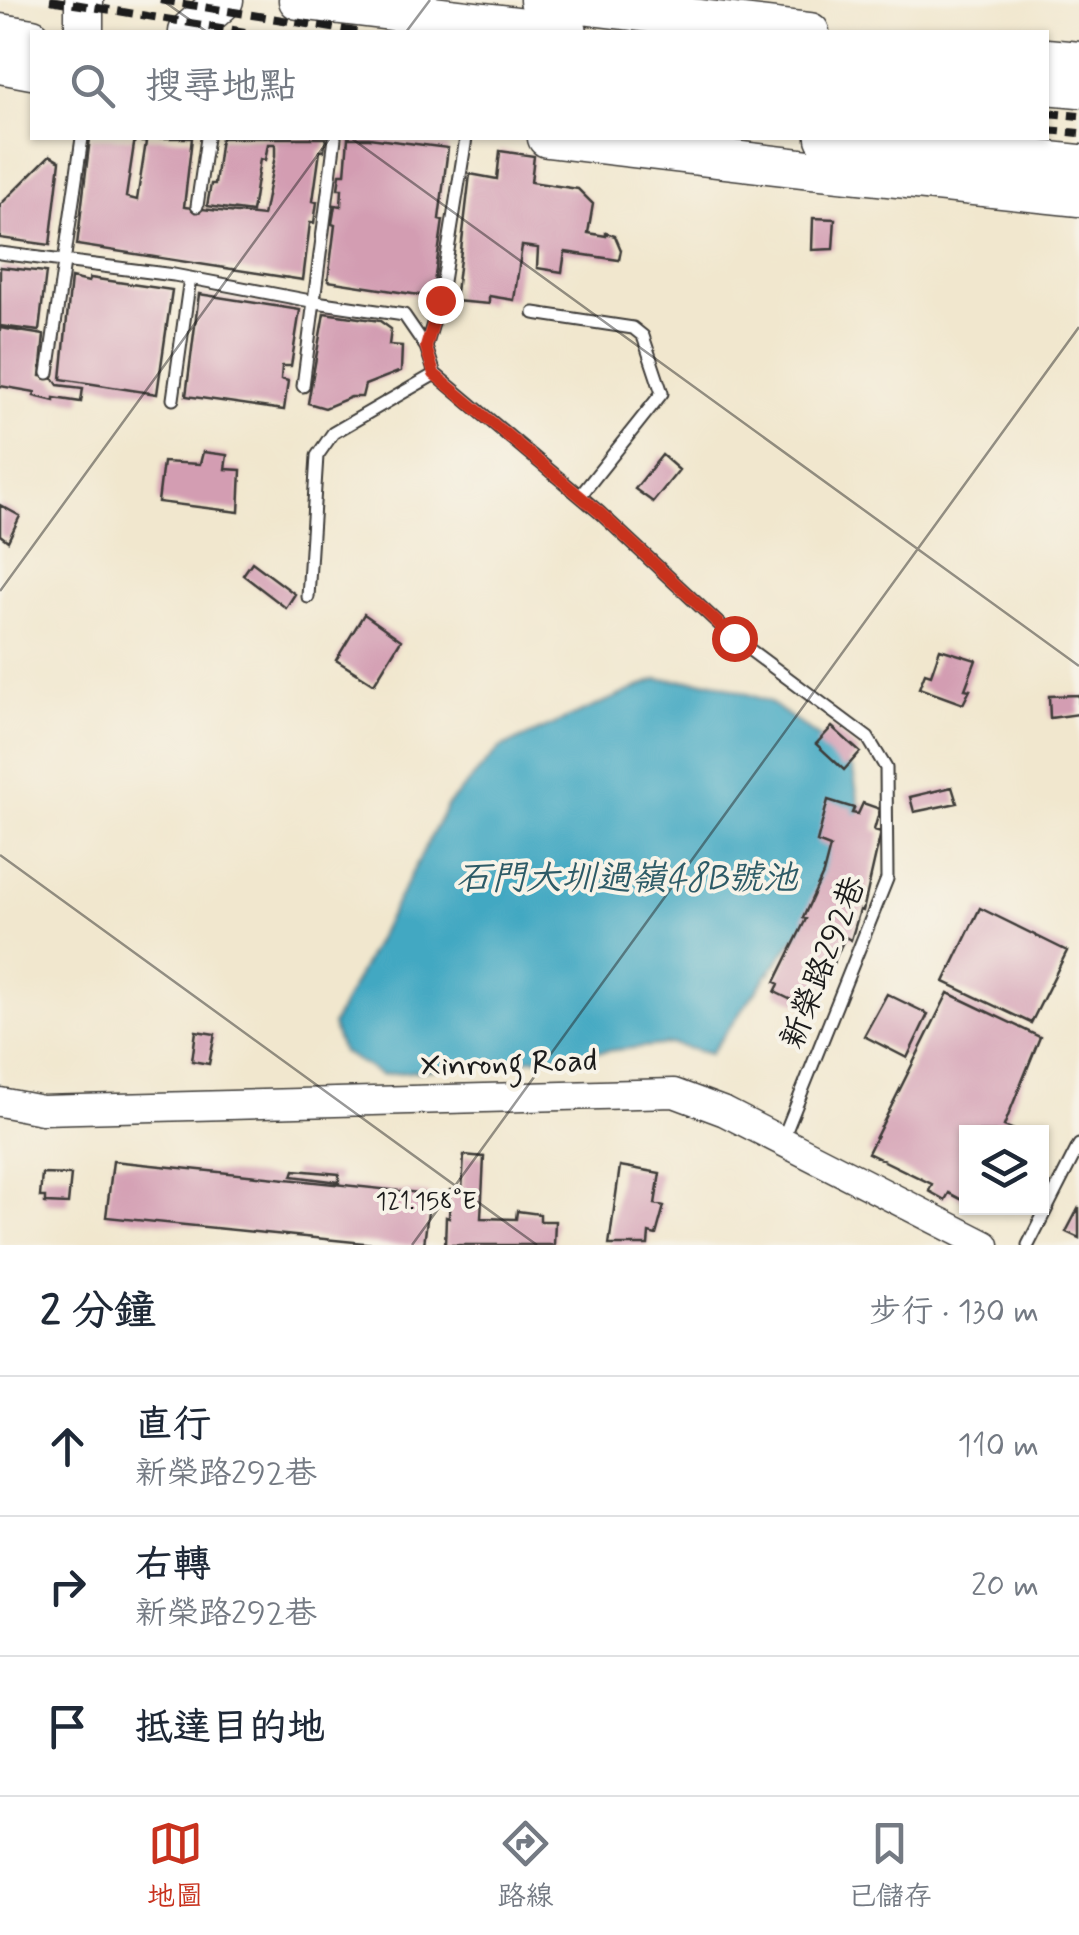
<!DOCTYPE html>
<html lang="zh-TW">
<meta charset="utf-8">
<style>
:root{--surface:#fff;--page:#f2f2f3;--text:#1f2937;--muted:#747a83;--line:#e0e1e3;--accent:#c8321e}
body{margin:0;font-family:Mynerve,"LXGW WenKai TC",sans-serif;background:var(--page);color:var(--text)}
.controls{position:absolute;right:30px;bottom:30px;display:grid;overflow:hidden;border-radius:0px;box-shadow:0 2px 8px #0004}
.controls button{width:90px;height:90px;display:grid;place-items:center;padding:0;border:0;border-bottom:2px solid var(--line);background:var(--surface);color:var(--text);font:50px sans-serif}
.stop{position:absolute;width:30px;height:30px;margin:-22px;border:8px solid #c8321e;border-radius:50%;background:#fff}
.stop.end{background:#c8321e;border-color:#fff;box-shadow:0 2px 10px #0008}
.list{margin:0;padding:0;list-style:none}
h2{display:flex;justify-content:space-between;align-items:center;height:130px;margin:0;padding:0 40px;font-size:42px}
h2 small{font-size:32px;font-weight:400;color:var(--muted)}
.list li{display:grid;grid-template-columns:65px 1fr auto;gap:30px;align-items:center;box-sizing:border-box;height:140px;padding:0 40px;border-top:2px solid var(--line)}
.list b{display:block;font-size:38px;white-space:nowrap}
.list p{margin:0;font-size:32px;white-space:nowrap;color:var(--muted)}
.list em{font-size:32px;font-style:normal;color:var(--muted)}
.icon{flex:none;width:55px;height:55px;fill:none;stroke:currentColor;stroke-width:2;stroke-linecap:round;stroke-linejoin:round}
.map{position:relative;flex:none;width:1079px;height:1245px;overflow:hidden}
.search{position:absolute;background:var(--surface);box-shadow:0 2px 8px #0004;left:30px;right:30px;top:30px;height:110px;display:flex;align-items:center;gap:25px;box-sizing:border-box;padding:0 35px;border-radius:0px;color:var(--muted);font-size:38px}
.sheet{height:550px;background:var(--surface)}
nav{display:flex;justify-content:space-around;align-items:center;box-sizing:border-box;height:140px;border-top:2px solid var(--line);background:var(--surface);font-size:28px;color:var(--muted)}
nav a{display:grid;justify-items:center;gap:5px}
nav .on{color:var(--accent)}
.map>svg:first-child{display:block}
.water{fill:#42a8c2;stroke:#2f626f;stroke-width:2.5}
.building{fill:#d39db2}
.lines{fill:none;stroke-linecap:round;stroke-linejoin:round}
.service-casing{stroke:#3c3a37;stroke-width:15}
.tertiary-casing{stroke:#3c3a37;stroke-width:31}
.primary-casing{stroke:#3c3a37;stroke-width:41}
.service{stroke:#fff;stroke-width:11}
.tertiary{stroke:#fff;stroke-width:28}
.primary{stroke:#fff;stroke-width:38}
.rail{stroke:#1c1c1c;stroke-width:8;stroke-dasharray:15 8;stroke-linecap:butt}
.route{stroke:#c8321e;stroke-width:12}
.ticks{fill:none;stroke:#1c1c1c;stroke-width:2.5;stroke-opacity:0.45}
.labels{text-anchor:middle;stroke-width:8;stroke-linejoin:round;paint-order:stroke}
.street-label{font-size:32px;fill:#1c1c1c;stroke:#f7f3e8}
.water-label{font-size:35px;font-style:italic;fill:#2d5b67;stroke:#f7f3e8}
.ticks-label{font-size:25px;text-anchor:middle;fill:#1c1c1c;stroke:#f7f3e8;stroke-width:8;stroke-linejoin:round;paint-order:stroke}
</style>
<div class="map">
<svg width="1079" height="1245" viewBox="0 0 1079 1245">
<rect width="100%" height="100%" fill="#f7f3e8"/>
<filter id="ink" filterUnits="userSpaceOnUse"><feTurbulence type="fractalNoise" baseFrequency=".01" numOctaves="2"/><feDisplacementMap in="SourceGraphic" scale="20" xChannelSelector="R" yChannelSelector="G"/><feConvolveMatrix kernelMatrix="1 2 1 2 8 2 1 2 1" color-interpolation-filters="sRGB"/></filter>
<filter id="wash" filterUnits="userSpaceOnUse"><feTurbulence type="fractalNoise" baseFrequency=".0048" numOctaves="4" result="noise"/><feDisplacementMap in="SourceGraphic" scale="40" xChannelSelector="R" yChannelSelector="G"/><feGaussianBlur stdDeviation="2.25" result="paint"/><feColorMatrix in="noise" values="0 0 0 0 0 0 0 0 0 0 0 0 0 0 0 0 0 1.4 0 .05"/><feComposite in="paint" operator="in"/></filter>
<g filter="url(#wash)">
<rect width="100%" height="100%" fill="#f1e7ce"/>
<path class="water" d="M657 679 713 682 768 701 824 741 853 770 861 815 834 899 797 935 710 1054 671 1044 381 1075 342 1052 332 1025 447 806 500 748Z"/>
<g id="blocks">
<path class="building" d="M90 138H135L126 197 137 200 146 142H142L143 138H192L184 207 263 216 275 156V144H268L265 160 260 159 252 212 207 206 211 184H215L221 138H326L324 151H320L313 201 317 202 314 223H310L303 280 77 245Z
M348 138H369L448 148 439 219 443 220 432 297 328 281 335 225 332 224 335 205 341 206 342 189H338L340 174H345Z
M500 151 534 156 531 182 578 189 593 204 588 233 606 236V233L615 236 621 250 619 260 565 252 562 272 537 268 538 248 522 246 514 300 489 296V304L455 301 470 174 497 179Z
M50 155 60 161 50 245 0 238V205Z
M813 218 835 219 833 249 812 250Z
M0 267 46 272 39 331 0 326Z
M71 278 89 282 90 278 172 290 157 394 61 379Z
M199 294 300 310 291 366H282L281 379 288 381 284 410 186 396Z
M324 313 380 321 391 329 389 345 402 346 401 371 365 385 362 397H351L325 408 308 403Z
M0 328 44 335 40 376 54 379 58 385 83 388 81 402 54 398V401L34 396 35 392 0 386Z
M203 452 227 455 225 469 241 470 239 512 158 502 163 462 200 464Z
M662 455 679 470 653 502 635 489Z
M0 505 20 516 8 541 0 535Z
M252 562 295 594 286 608 243 575Z
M364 614 401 640 374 684 336 660Z
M940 649 976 660 965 689 970 690 963 704 919 688 925 673 931 675Z
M1079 695V714L1050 718 1049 696Z
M832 727 860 752 844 770 816 744Z
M952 787 957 803 914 812 910 797Z
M828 800 854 808 852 813 858 814 863 803 880 809 874 830 881 832 863 911 860 910 851 940 845 937 812 1010 775 992 779 984 775 982 806 919 803 918 823 874 830 847 817 842Z
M980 908 1067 951 1031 1023 944 982Z
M948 993 1040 1037 1004 1126 1019 1132H966V1202L949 1193 945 1200 929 1191 932 1184 868 1153Z
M887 994 928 1014 907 1058 864 1036Z
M196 1031 215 1034 209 1064 192 1061Z
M464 1155 484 1157 481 1218 516 1219 517 1211 540 1214V1221H555L554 1245H445L446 1217 449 1218 450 1190 462 1191Z
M113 1161 430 1194 424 1245H384L106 1217Z
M620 1166 660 1173 655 1204 664 1206 656 1235 649 1233 648 1245H609Z
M294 1170 339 1174V1182L292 1176Z
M42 1174 71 1175 68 1204 45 1203V1197H40Z
M1079 1207V1238L1066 1232Z"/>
</g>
</g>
<g filter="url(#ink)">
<use href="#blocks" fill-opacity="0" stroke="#3c3a37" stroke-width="2.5"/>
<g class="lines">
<g class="service-casing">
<path id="service" d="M197 206 207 138
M0 253 174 275 316 302 404 315 426 347 435 374 599 512 734 638 868 738 886 768 887 879 782 1141
M534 313 633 328 643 336 662 393 580 496
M426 347 440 300 466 138
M48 373 82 138
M303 386 335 138
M173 399 190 278
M308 597 317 456 333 433 435 374
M1028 1245 1079 1145"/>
</g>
<g class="tertiary-casing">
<path id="tertiary" d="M0 1102 42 1110 674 1093 725 1112 985 1245"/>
</g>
<g class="primary-casing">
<path id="primary" d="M298 0 568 32
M539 0 810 32
M84 32V0
M188 32 224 0
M0 33 32 38
M1046 58 1079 61
M0 64 32 70
M1046 85 1079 88
M547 138 810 169 1079 197
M825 138 1079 164"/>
</g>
<use href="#service" class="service"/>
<use href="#tertiary" class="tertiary"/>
<use href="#primary" class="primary"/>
<path class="rail" d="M50 0 245 32
M160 0 357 32
M1046 113 1079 116
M1046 130 1079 133"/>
</g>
</g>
<g class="lines" filter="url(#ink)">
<path class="route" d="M440 300 426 347 434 374 599 512 734 638"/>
</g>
<path class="ticks" d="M162 0 207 32M406 32 430 0M351 138 1079 666M0 591 330 138M0 855 537 1245M412 1245 1079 327"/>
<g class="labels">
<g class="street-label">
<text transform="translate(822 962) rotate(-69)" y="11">新榮路292巷</text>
<text transform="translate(509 1062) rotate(-2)" y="11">Xinrong Road</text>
</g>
<g class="water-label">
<text x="627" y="889">石門大圳過嶺48B號池</text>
</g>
</g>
<g class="ticks-label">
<text x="426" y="1209">121.158°E</text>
</g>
</svg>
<div class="controls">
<button><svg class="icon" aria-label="layers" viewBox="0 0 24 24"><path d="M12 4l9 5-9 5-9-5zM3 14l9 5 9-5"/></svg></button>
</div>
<div class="stop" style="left:734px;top:638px"></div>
<div class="stop end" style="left:440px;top:300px"></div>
<div class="search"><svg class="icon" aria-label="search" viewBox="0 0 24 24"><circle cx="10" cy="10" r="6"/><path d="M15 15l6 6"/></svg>搜尋地點</div>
</div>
<section class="sheet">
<h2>2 分鐘<small>步行 · 130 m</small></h2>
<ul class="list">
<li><svg class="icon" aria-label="ahead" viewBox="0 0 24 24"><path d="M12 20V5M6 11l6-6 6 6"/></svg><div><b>直行</b><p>新榮路292巷</p></div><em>110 m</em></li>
<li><svg class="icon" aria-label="right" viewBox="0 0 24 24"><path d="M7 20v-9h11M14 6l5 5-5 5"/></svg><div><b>右轉</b><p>新榮路292巷</p></div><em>20 m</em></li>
<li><svg class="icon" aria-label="arrive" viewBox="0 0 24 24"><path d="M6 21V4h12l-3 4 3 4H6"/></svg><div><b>抵達目的地</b></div></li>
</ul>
</section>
<nav>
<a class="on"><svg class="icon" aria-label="map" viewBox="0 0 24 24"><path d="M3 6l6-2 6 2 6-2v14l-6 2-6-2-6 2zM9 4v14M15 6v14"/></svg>地圖</a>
<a><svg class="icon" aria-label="directions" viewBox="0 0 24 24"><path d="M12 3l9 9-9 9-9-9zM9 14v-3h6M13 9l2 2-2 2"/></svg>路線</a>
<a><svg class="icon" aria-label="saved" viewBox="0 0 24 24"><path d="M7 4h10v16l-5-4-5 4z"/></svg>已儲存</a>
</nav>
